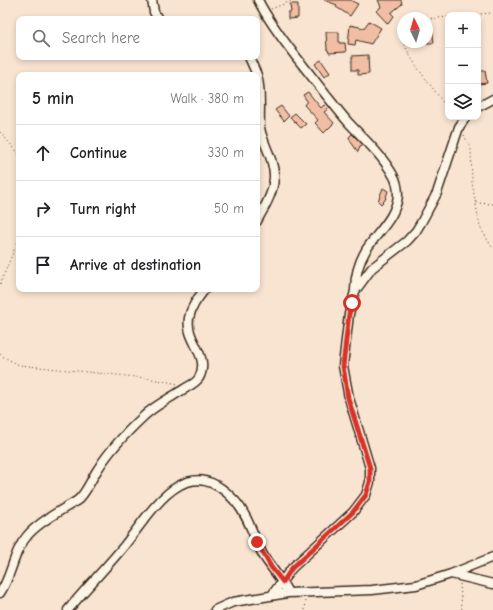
<!DOCTYPE html>
<meta charset="utf-8">
<style>
:root{--surface:#fff;--page:#f6f6f6;--text:#202124;--muted:#757577;--line:#e0e0e0}
body{margin:0;font-family:"Comic Neue",sans-serif;background:var(--page);color:var(--text)}
.controls{position:absolute;right:12px;top:12px;display:grid;overflow:hidden;border-radius:8px;box-shadow:0 2px 6px #0003}
.controls button{width:36px;height:36px;display:grid;place-items:center;padding:0;border:0;border-bottom:1px solid var(--line);background:var(--surface);color:var(--text);font:20px sans-serif}
.compass{position:absolute;left:397px;top:12px;width:36px;height:36px;border-radius:50%;background:var(--surface);box-shadow:0 2px 6px #0003;rotate:355deg}
.stop{position:absolute;width:12px;height:12px;margin:-9px;border:3px solid #d93025;border-radius:50%;background:#fff}
.stop.end{background:#d93025;border-color:#fff;box-shadow:0 1px 4px #0008}
.list{margin:0;padding:0;list-style:none}
h2{display:flex;justify-content:space-between;align-items:center;height:52px;margin:0;padding:0 16px;font-size:17px}
h2 small{font-size:13px;font-weight:400;color:var(--muted)}
.list li{display:grid;grid-template-columns:26px 1fr auto;gap:12px;align-items:center;box-sizing:border-box;height:56px;padding:0 16px;border-top:1px solid var(--line)}
.list b{display:block;font-size:15px;white-space:nowrap}
.list em{font-size:13px;font-style:normal;color:var(--muted)}
.icon{flex:none;width:22px;height:22px;fill:none;stroke:currentColor;stroke-width:2;stroke-linecap:round;stroke-linejoin:round}
.map{position:relative;flex:none;width:493px;height:610px;overflow:hidden}
.search{position:absolute;background:var(--surface);box-shadow:0 2px 6px #0003;left:16px;top:16px;width:244px;height:44px;display:flex;align-items:center;gap:10px;box-sizing:border-box;padding:0 14px;border-radius:8px;color:var(--muted);font-size:15px}
.panel{position:absolute;background:var(--surface);box-shadow:0 2px 6px #0003;left:16px;top:72px;width:244px;height:220px;border-radius:8px}
.map>svg:first-child{display:block}
.building{fill:#f1bda3;stroke:#3b2a1e}
.lines{fill:none;stroke-linecap:round;stroke-linejoin:round}
.minor-casing{stroke:#3b2a1e;stroke-width:11}
.path{stroke:#3b2a1e;stroke-width:1;stroke-dasharray:1 3;stroke-linecap:butt}
.minor{stroke:#fcf5e5;stroke-width:8}
.route{stroke:#d93025;stroke-width:5}
</style>
<div class="map">
<svg width="493" height="610" viewBox="0 0 493 610">
<rect width="100%" height="100%" fill="#f9e4d1"/>
<filter id="ink" filterUnits="userSpaceOnUse"><feTurbulence type="fractalNoise" baseFrequency=".025" numOctaves="2"/><feDisplacementMap in="SourceGraphic" scale="8" xChannelSelector="R" yChannelSelector="G"/><feConvolveMatrix kernelMatrix="1 2 1 2 8 2 1 2 1" color-interpolation-filters="sRGB"/></filter>
<g filter="url(#ink)">
<path class="building" d="M324 0H350L358 4 350 16 336 7 337 5Z
M378 0H401L402 4 391 13 394 16 388 24 376 11 381 7Z
M290 4H298V18L288 19V12H291Z
M369 21 381 28 371 44 356 40 355 45 348 44 350 25 364 28Z
M427 26H432L434 43H427Z
M326 32H339V43H345L346 52 329 53 328 50H327Z
M368 55 369 74 358 75V70H352V56Z
M321 60 330 73 324 77 315 64Z
M478 71H485L487 83 478 84Z
M308 92 321 108 324 105 328 109 324 112 334 123 324 133 315 123 318 120 304 105 307 101 303 95Z
M281 106 289 116 284 121 275 110Z
M295 113 306 124 301 128 290 117Z
M352 134 363 145 360 146 358 152 351 142 349 137Z
M383 188 388 191 385 200 381 204 378 201Z"/>
<g class="lines">
<g class="minor-casing">
<path id="minor" d="M152 0 154 12 158 19
M258 0C268 20 283 40 297 58 314 79 330 101 348 122 364 139 382 155 393 175 397 181 398 188 398 196 395 219 378 231 366 250 359 262 355 276 355 290
M249 57 257 75
M257 75C262 92 259 111 260 128 262 140 269 151 272 163 279 184 267 203 257 221
M478 107 493 99
M451 574 493 584
M0 593C12 576 13 552 27 536 36 525 51 516 63 509 68 506 74 503 79 499 88 490 91 479 98 469 109 451 129 430 144 416 154 406 172 397 184 389 189 386 196 383 199 378 211 355 185 341 189 318 191 307 198 298 205 289
M272 595 292 568 353 512 366 495 370 482V468L349 398 343 366 349 314 355 291 372 268 407 241 416 231 422 221 437 193 459 127 466 117
M68 610C86 588 106 568 124 546 152 511 187 447 235 501 248 515 254 538 263 555 271 568 282 579 288 593
M215 610 233 602 288 593 372 590 416 585 451 574 493 557"/>
</g>
<path class="path" d="M271 9 294 0
M465 15 493 13
M427 19 448 17
M403 26 400 31C407 61 432 84 448 110
M453 117 455 120
M0 132 19 154
M464 135 471 149 472 183 480 227 493 249
M476 203 493 204
M0 284 19 238
M0 354 2 356 19 365 146 378 179 384
M460 584 462 610
M305 610 306 600"/>
<use href="#minor" class="minor"/>
</g>
</g>
<g class="lines" filter="url(#ink)">
<path class="route" d="M257 542 271 567 283 582 292 568 353 512 366 495 370 482V468L348 398 343 366 349 314 352 303"/>
</g>
</svg>
<div class="controls">
<button>+</button>
<button>−</button>
<button><svg class="icon" aria-label="layers" viewBox="0 0 24 24"><path d="M12 4l9 5-9 5-9-5zM3 14l9 5 9-5"/></svg></button>
</div>
<svg class="compass" viewBox="-18 -18 36 36"><path d="M0-13l5 13h-10z" fill="#e53935"/><path d="M0 13l5-13h-10z" fill="#757577"/></svg>
<div class="stop" style="left:352px;top:303px"></div>
<div class="stop end" style="left:257px;top:542px"></div>
<div class="search"><svg class="icon" aria-label="search" viewBox="0 0 24 24"><circle cx="10" cy="10" r="6"/><path d="M15 15l6 6"/></svg>Search here</div>
<section class="panel">
<h2>5 min<small>Walk · 380 m</small></h2>
<ul class="list">
<li><svg class="icon" aria-label="ahead" viewBox="0 0 24 24"><path d="M12 20V5M6 11l6-6 6 6"/></svg><div><b>Continue</b></div><em>330 m</em></li>
<li><svg class="icon" aria-label="right" viewBox="0 0 24 24"><path d="M7 20v-9h11M14 6l5 5-5 5"/></svg><div><b>Turn right</b></div><em>50 m</em></li>
<li><svg class="icon" aria-label="arrive" viewBox="0 0 24 24"><path d="M6 21V4h12l-3 4 3 4H6"/></svg><div><b>Arrive at destination</b></div></li>
</ul>
</section>
</div>
